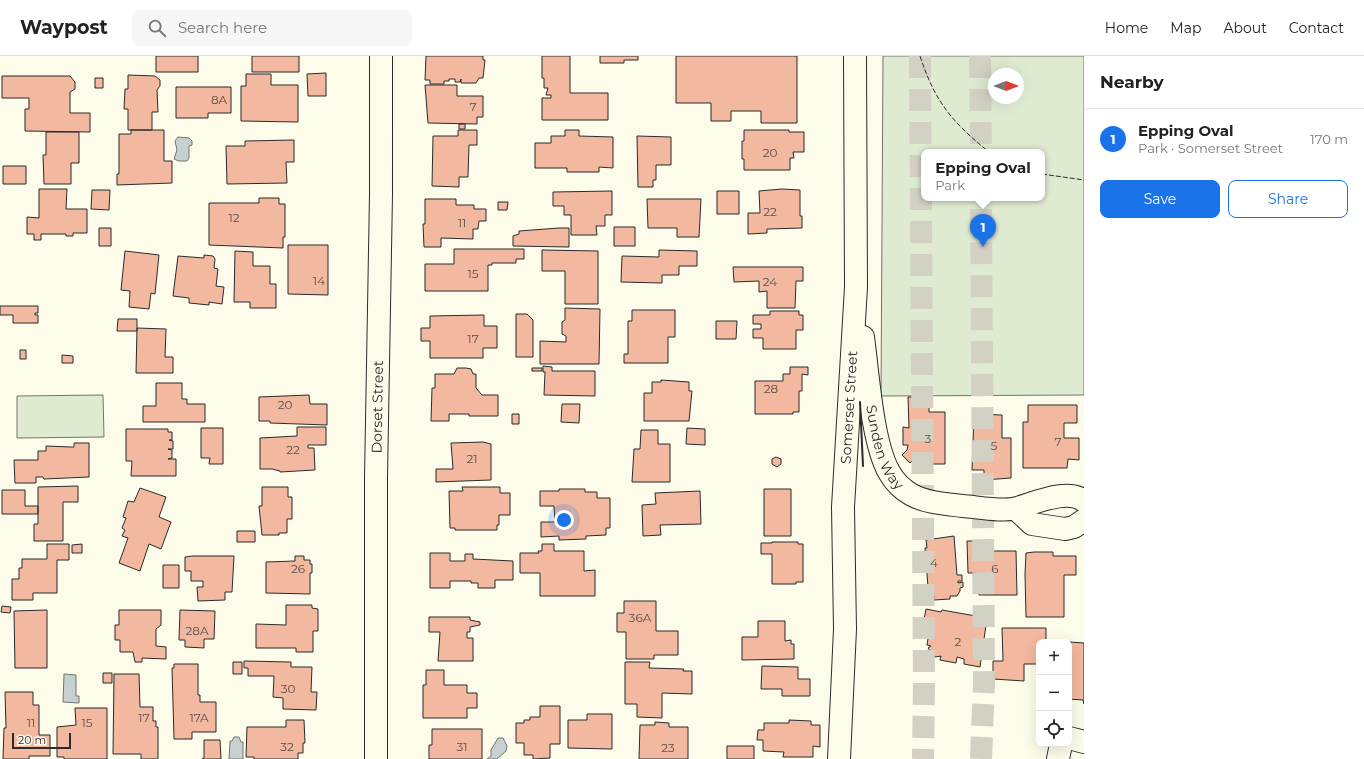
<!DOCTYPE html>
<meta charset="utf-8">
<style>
:root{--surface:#fff;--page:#f6f6f6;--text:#222;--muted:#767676;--line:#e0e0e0;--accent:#1a73e8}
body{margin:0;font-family:Montserrat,sans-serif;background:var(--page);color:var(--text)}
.controls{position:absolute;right:12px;bottom:12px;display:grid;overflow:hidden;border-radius:8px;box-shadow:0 4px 16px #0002}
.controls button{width:36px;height:36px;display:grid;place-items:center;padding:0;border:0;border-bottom:1px solid var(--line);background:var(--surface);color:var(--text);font:20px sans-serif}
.compass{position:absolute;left:988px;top:12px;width:36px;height:36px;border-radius:50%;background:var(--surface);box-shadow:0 4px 16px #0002;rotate:90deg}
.scale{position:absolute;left:12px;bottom:10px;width:59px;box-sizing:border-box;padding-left:4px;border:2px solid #2b2b2b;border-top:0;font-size:11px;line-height:14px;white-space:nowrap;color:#2b2b2b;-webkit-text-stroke:3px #fdfbea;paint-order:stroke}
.you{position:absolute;left:564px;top:464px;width:14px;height:14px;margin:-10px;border:3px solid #fff;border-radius:50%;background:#1a73e8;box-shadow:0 0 0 6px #1a73e833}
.badge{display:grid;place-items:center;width:26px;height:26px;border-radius:50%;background:var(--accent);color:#fff;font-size:13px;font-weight:700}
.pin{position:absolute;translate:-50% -33px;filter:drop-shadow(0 1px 2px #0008)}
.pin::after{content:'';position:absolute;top:21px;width:14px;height:12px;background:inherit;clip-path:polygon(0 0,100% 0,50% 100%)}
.popup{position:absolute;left:921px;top:93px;width:124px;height:52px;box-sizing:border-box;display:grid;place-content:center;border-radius:8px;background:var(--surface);filter:drop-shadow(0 1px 3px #0005);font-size:13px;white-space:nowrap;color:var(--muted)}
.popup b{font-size:15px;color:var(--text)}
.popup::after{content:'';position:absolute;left:50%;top:100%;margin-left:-8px;border:8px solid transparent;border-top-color:var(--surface)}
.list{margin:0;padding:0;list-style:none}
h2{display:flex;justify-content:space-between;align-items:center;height:52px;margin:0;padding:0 16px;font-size:17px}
h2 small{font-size:13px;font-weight:400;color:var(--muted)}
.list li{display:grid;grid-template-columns:26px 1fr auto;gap:12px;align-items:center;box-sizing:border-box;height:60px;padding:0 16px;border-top:1px solid var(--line)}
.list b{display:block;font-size:15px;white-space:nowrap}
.list p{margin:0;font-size:13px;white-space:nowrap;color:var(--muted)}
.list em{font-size:13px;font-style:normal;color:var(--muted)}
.actions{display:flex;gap:8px;padding:12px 16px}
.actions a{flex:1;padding:9px 0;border:1px solid var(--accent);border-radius:8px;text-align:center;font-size:14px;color:var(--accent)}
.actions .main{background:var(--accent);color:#fff}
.icon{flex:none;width:22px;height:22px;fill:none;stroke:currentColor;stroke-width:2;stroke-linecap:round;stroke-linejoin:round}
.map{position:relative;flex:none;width:1084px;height:703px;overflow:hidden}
header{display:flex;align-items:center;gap:24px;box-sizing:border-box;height:56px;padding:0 20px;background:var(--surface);border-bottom:1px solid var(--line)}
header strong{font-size:19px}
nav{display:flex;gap:22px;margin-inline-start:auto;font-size:14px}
.search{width:280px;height:36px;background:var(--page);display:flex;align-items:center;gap:10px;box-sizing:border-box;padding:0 14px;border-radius:8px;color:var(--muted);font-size:15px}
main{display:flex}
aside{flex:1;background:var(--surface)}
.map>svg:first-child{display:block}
.green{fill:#deebd1;stroke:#74746e;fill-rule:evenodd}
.water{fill:#c7d0d0;stroke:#74746e}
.building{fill:#f2b8a0;stroke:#2b2b2b}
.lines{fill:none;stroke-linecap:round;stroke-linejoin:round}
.highway-tunnel{stroke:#d3d1c4;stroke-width:22;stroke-dasharray:22 11;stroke-linecap:butt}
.minor-casing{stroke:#2b2b2b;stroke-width:24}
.minor{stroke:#fdfbea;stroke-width:22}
.fence{stroke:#2b2b2b;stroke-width:1;stroke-dasharray:5 2;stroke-linecap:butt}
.wall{stroke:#2b2b2b;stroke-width:2}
.labels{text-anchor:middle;stroke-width:3;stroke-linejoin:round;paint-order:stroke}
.number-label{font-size:12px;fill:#5d4e48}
.street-label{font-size:14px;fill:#2b2b2b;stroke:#fdfbea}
</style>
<header>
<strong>Waypost</strong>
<div class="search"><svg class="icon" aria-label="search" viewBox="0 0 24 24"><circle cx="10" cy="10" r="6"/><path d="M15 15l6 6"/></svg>Search here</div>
<nav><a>Home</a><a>Map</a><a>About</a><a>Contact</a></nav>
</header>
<main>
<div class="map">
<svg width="1084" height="703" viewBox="0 0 1084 703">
<rect width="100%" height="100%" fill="#fdfbea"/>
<path class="green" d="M883 0H1084V339L881 340ZM994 18H1018V42H994ZM924 96H1042V142H924Z
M103 339 104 381 17 382V340Z"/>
<path class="water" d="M178 81 189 82 192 85V89L189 90V102L187 105H179L174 103 177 94 175 85Z
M64 618 76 619V640H79V647L63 646Z
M234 681H239L241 686H243V703H229L230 685H232Z
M498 682H503L507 690 506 695 497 703H487L491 700V694Z"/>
<path class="building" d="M156 0H198V16H156Z
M252 0H299V16H252Z
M426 0H483V4H485L483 22H479L476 27H461V23L460 26H455V23H449V25H444V28H430V24H425Z
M542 0H570V37H608V64H542V42H551V39H546L548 32H544V22H542Z
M600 0H638V4H624V7H600Z
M676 0H797V67H761V55H731V65H711V47H676Z
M326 17V40H308L307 18Z
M246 18H271V29H298V66L241 65V30H246Z
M128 19 155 20 160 24V30L157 34 158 56H152V74H128V53H124L125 33H128Z
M2 20H70L75 26V33L70 36V57H90V76L25 75V53H29V42H2Z
M95 22H103V32H95Z
M425 29H457V40H483V61H477V68L428 67Z
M176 31H231V57H208V62H176Z
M459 68H465V73H459Z
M131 74H164V105H172V127L117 129V118H119V78H131Z
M458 74H477V89H469L468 121H459V131L432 130 433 80H458Z
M565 74H579V80L613 81V112L599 111V116H567V112H535V87H551V80H565Z
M744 74H789V76H804V96H793L794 102H790V114H744V103H742V85H744Z
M46 76H79V107H71V128H44L43 99H46Z
M637 80 671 81V109H656V124H653V131H638Z
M294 84V106H286L287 127 227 128 226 90H245V85Z
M3 110H26V128H3Z
M39 133H67L66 153H87V177H73V180H66V178H41V184H34V178H27V161L39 162Z
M782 133 800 134V160H802V172L767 173V177L748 178V157H760L759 135Z
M92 134H110L109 154 91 153Z
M612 135V159H605V170H596L597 179H571V159H564V150H553V136Z
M717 135H739V158H717Z
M259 142H279V148H285V181H283V192L209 189V147H259Z
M425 143H456V149H474V153H486V165H479L478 173H473V183L441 182V191H424L423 168H425Z
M647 143H701L699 181H677V172H648Z
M498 146H508L507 154H498Z
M614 171H635V190H614Z
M99 172H111V190H99Z
M559 172H569V191L513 190V180L519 178V175Z
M288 189H328V239L288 238Z
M454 193H524V203H516V207H492V209H488V235H425V208H454Z
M542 194 598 195V248H565V215H542Z
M659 194 697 195V210H679V219H662V227L621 226 622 200 659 201Z
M125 195 159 199 155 238 151 237 149 253 129 251 130 235 121 234Z
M235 195 253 196V210H270V228H276V252H250V246H234Z
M204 199 213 200 215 203 214 212 218 213 216 230 224 231 222 248 209 246V249L189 247V242L173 240 178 200 204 202Z
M733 211H803V225H796L795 252H767V235L759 236V225L734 226Z
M0 250H38V257H35V259H38V267H13V259H0Z
M565 252 600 253 599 308H540V285L566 286V280L562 278V266L565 264Z
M632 254H675V281H668V307H624V298H628V265H632Z
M770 255H799V259H803V274H796V293H763V282H753V273H761V268H753V259H770Z
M516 258H527L533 264V301H516Z
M484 259V270H497V292H483V302H430V285H421V272H430V260Z
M118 263H137V275H117Z
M716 265H737L736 283H716Z
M137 272 166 273 165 301H173V317H136Z
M20 294H26V303H20Z
M62 299 73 300V307H62Z
M543 310 552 311V315H595V340L544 339 545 316H543Z
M790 311H808V319L802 318V335H799V356H793V358H755V325H783V318H790Z
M457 312H466L471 313 473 318H476V332L482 339H498V360H469V358H449V365H431L432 332H435V318H454Z
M532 312H542V315H532Z
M661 324 689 326V335H692L689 365H644V337H652V326H661Z
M156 327H182V343H187V348H205V366H143V350H156Z
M309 339 310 348H327V369L270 367V365H259V341Z
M908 341H929V356H945V408H919V402H915L910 407 902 399 907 394 908 389H903V371L909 372Z
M562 348H580L579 367 561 366Z
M1028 349H1077V367H1064V382H1079V404L1068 403 1067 412H1023V366H1028Z
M512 358H519V368H512Z
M974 358 1002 359V382H1011V422L984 424V414H972Z
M297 371H326V389H308V392H314L315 414 280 416V415L272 413H260V382L297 380Z
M201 372H223V408H209L210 402H201Z
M687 372 705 373V389L686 388Z
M126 373H168V376H172V384H169L173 385V393H168L172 394V402L168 403H176V420H131L132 405H126Z
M641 374H658V388H670V426H632L634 393H640Z
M483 386 491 388V424L436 426V413H453L451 387Z
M74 387H89V421L44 423 43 421H36V427H15L14 404H38V395H46V390L71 391H74Z
M776 401 781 403V408L777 411 772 408V403Z
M78 430V446H63V485H34V468H38V431Z
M262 431H288V441H292V463H287V477H279V479H262L259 450H262Z
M462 431H500V437H510V459H499V469H497V474H455V472H450L449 435H463Z
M140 432 166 441 159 461 171 466 161 493 149 488 140 515 119 507 128 482 122 480 125 474 122 472 126 462 123 461 128 445 134 446Z
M559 433H585V436H597V442H610V472H606V479L586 480V483L559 484V480L541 481V466H555L554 450H540V435H559Z
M764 433H791V480H764Z
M2 434H25V450H38V458H2Z
M700 435 701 468 660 469 661 479 643 480 642 449 656 448 655 437Z
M237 475H255V486H237Z
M954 480 957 519H962V525H958V527L963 526V531L960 532V535L957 540H950V543L934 544 933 531H928L925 492H927L926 484Z
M967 485H988V495H1016L1017 539H979L977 517H968Z
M772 486H798V488H803V526H796V528H772V498H761V487H772Z
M47 488H69V504H57V537H33V544H12V523H19V512H22V503H47Z
M82 488V497H72V489Z
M542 488H554V495H584V515L595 514V540H540V517H520V497H539L538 495H542Z
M1034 496H1053V500H1076V519H1064V561H1026L1025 518 1026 497Z
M430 497H450V505H465V498H473V503L513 505V524H495V532H478V527H471V525H450V532H430Z
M192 500H234L232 536H225V544L198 545 197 531H203V525H191V515H185V501Z
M295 500H304V504H310V508H312V517H310V538L266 537V506L295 505Z
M163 509H179V532H163Z
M624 545H656V575H678V599H654V603H626V576H617V557H624Z
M286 549H312V552L318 553V575H313V596H296V592H256V568L286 569Z
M2 550 11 551 10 557 1 556Z
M926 553 941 556 942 554 987 562 980 611 964 608V603L957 601 956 607 940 604 941 600 935 601 928 592 931 590 927 589 930 570 923 569Z
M47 554V612H15L14 555Z
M119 554H161V569L156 573V590L166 591V603L142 602V606H135L133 596H120V584H115V569H119Z
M180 554 215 555 214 583H204V592L185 591V584H179Z
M429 561H470V564L480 566V569L470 571V576H467V582H473V605H438L440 576H429Z
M758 565H785V585L791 584V588H794V603L742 604V581H758Z
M1002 572H1046V586H1039V608H1024V625L993 623V605H1003Z
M1069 586 1084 587V648L1083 644 1069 643Z
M244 605 291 606V611H312L311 636H317L316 654 283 653V642L273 641 274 620H248V612H244Z
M233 606H242V618H233Z
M625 606H650L649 612 684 613 683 615H692V638L662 637V662L637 661V648H625Z
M174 608H198V639H200V646H216V676H192V683H174L172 612H174Z
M762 610 798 611V623H810V640H782V633H761Z
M426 614H444V629H467V637H477V652H467V662H423V629H426Z
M103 617H112V627H103Z
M114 618H139L140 651H153V665H156V671H158V703H141V698H113Z
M5 636H33V649H39V679H50V700H29V703H3L4 672H6Z
M540 650H560V688H550V702L533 703V699H524V687H516V667H524V664H530V661H540Z
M75 652H107V703H64V701H57V671L76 669Z
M587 658H612V693L568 692V664H587Z
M286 664H304L305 687H303V697H298V703H254V701H246L247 671H286Z
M789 664 811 665V669H820V691L813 690V701H783L784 696 763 695V684H757L758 674H764V667H789Z
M655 666 669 667V671H688V703H639L640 669H655Z
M432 673H482V703H429V689H432Z
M204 684H220L221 703H202L204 702Z
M727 690H754V703H727Z"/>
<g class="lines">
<path class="highway-tunnel" d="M920 0 924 629 923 703
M980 0 981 96
M981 703 984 627 981 142"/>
<g class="minor-casing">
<g id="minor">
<path id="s1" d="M863 281C868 317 872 386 889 416 894 425 903 434 912 439 927 447 946 448 963 450 977 451 1004 456 1017 452 1035 447 1068 432 1084 445"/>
<path d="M1016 453 1032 468 1065 473 1074 471 1084 464"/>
<path d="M1069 682 1084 686"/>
<path id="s2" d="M376 703V422L381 138V0"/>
<path id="s3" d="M839 703 845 573 843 451 856 231 855 0"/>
<path d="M1058 703 1061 688"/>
</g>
</g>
<use href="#minor" class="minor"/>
<path class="fence" d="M920 0C935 46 952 66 989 96
M1042 118 1084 124"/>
<path class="wall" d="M860 346 863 410"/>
</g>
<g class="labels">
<g class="number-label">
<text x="219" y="48">8A</text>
<text x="473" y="55">7</text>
<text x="770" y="101">20</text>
<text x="770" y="160">22</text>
<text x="234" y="166">12</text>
<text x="462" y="171">11</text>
<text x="473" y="222">15</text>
<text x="319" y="229">14</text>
<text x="770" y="230">24</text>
<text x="473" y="287">17</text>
<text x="771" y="337">28</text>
<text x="285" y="353">20</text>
<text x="928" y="387">3</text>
<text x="1058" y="390">7</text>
<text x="994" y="394">5</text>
<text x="293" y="398">22</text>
<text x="472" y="407">21</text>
<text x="934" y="511">4</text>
<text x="298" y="517">26</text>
<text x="995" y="517">6</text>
<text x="640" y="566">36A</text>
<text x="197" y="579">28A</text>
<text x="958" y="590">2</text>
<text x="288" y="637">30</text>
<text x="144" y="666">17</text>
<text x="199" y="666">17A</text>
<text x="31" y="671">11</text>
<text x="87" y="671">15</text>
<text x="287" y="695">32</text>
<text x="462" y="695">31</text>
<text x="668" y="696">23</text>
</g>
<g class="street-label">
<text dy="5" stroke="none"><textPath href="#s2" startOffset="352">Dorset Street</textPath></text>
<text dy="5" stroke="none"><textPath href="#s3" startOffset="352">Somerset Street</textPath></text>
<text dy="5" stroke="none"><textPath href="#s1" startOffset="113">Sunden Way</textPath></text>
</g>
</g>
</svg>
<div class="controls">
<button>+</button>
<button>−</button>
<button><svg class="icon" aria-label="locate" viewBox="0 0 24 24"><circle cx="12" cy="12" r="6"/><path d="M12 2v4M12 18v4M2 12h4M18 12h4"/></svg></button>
</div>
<svg class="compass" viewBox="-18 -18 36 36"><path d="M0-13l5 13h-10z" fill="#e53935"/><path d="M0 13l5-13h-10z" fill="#767676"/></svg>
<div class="scale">20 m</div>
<div class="you"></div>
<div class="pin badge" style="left:983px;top:191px">1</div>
<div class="popup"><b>Epping Oval</b>Park</div>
</div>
<aside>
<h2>Nearby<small></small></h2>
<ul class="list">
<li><span class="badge">1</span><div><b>Epping Oval</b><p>Park · Somerset Street</p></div><em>170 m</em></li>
</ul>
<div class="actions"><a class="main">Save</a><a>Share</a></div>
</aside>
</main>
